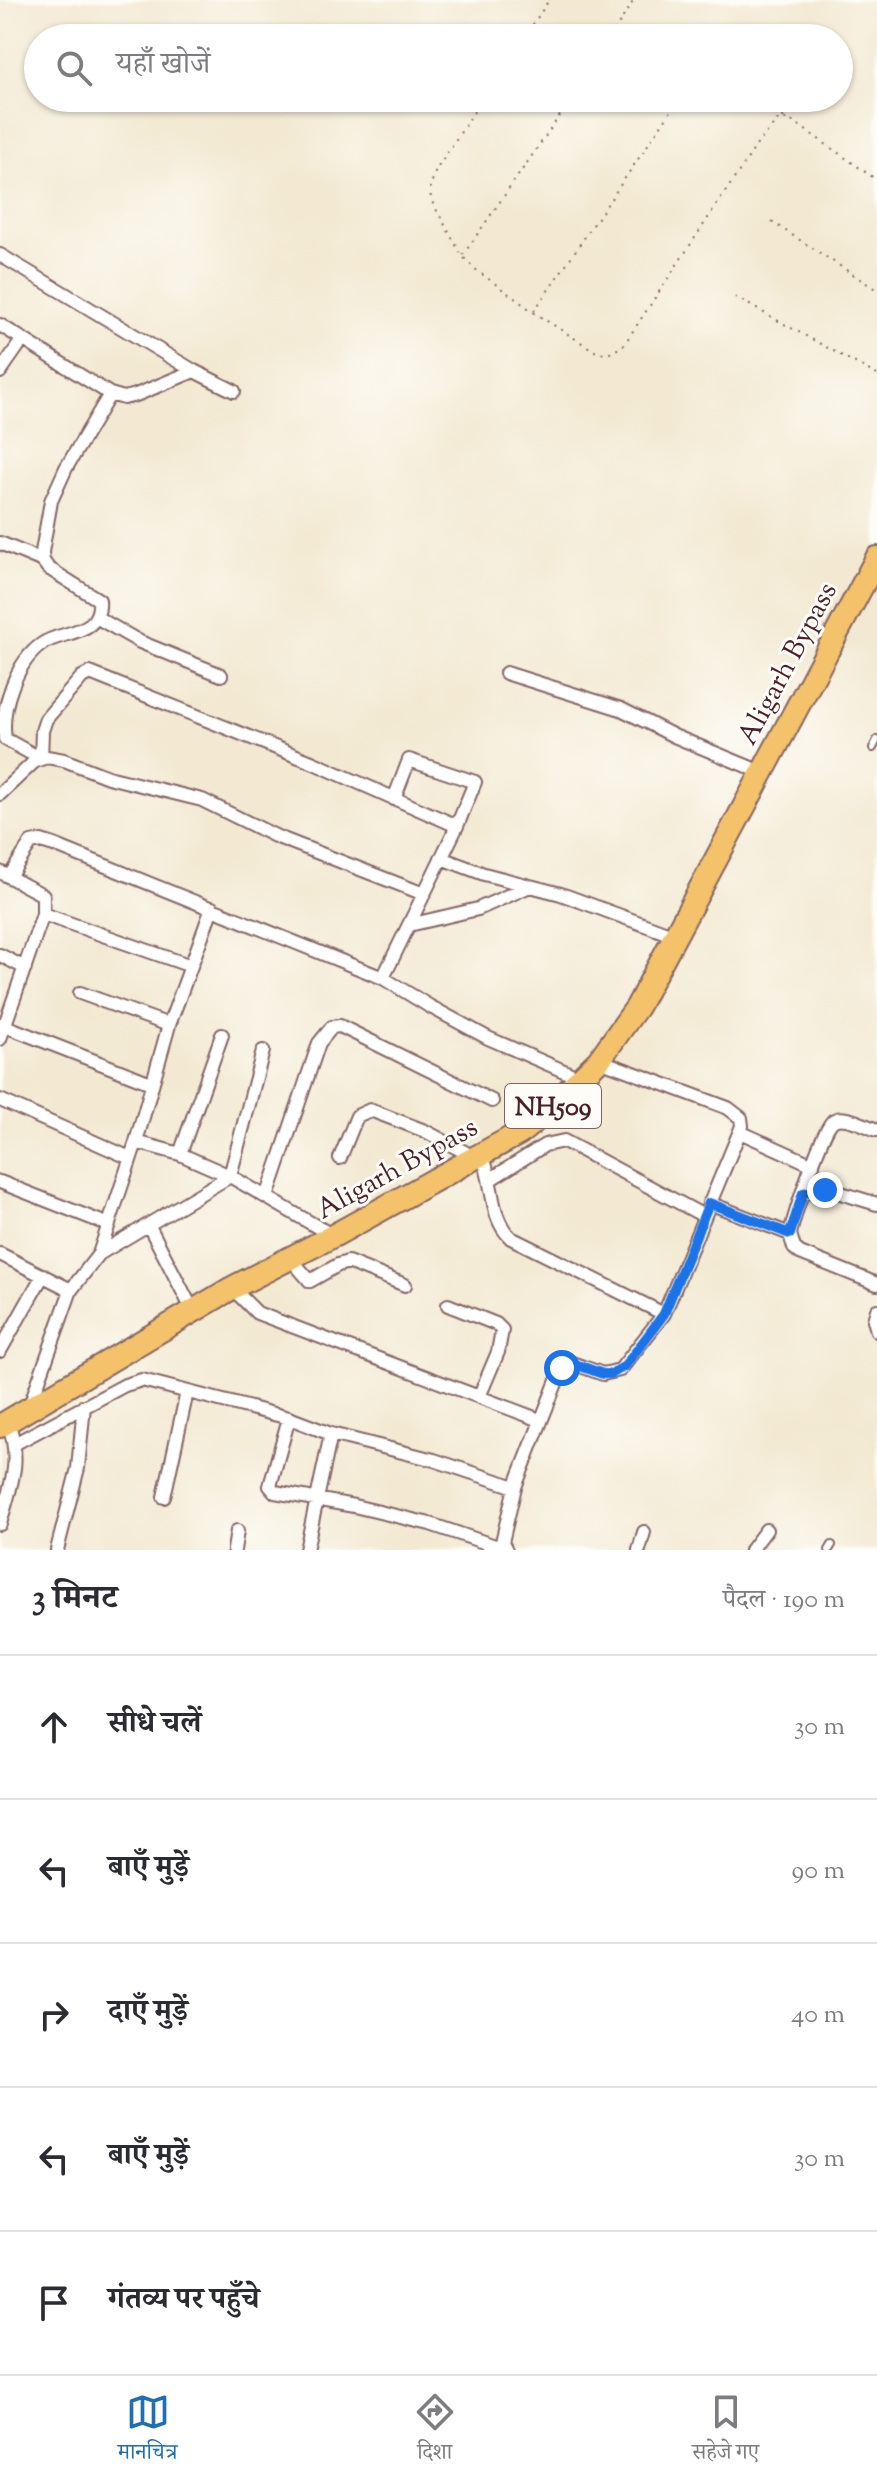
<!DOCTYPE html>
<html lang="hi">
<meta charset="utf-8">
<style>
:root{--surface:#fff;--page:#f2f2f3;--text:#2b2b33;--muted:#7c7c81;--line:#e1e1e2;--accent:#1f6fb2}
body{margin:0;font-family:"Sorts Mill Goudy","Noto Serif Devanagari",serif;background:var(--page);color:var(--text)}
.stop{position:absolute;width:24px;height:24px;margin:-18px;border:6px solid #1a73e8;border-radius:50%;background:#fff}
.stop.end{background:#1a73e8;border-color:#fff;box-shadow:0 2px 8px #0008}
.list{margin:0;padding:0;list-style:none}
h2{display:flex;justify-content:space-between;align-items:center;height:104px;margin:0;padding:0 32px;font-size:34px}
h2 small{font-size:26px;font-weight:400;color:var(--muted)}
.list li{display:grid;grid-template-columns:52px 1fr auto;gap:24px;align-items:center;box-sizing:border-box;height:144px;padding:0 32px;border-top:2px solid var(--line)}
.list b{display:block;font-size:30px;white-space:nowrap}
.list em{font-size:26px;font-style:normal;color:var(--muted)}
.icon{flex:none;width:44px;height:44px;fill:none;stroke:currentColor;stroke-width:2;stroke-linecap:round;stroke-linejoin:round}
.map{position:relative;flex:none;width:877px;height:1550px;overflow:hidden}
.search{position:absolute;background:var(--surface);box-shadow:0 2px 6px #0004;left:24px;right:24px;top:24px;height:88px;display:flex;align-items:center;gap:20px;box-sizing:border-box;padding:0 28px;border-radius:44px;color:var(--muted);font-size:30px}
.sheet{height:824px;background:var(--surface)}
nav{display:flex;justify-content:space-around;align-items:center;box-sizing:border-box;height:112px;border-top:2px solid var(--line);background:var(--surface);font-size:22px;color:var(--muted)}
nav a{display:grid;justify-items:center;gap:4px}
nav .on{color:var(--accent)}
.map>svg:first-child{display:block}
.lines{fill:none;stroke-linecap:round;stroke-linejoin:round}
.lane-casing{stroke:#856665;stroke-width:10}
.street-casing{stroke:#856665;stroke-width:16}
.highway-casing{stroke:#856665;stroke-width:26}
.path{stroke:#856665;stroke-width:2;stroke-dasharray:2 6;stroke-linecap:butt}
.lane{stroke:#fff;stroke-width:6}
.street{stroke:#fff;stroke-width:12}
.highway{stroke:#f3c26a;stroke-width:22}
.route{stroke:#1a73e8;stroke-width:10}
.labels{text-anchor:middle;stroke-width:6;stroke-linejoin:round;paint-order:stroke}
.shield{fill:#fdfcf7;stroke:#806168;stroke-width:2}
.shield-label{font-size:26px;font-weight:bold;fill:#4a1f2b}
.street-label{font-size:28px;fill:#4a1f2b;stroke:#fdfcf7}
</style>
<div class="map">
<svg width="877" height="1550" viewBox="0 0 877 1550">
<rect width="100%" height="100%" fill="#fdfcf7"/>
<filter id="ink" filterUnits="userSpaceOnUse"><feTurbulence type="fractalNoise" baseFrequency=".0125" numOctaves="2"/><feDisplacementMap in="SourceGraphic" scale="16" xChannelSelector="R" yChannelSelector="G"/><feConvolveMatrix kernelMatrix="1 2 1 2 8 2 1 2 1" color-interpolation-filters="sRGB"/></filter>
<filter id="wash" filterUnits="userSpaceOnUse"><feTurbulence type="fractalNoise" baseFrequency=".006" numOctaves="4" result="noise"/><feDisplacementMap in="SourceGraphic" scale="32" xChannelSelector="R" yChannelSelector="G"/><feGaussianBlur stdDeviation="1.8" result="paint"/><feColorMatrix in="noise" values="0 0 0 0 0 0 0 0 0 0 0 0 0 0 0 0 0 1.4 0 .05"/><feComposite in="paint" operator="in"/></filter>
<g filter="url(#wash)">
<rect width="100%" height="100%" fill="#f3e9d2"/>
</g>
<g filter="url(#ink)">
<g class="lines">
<g class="lane-casing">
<path id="lane" d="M873 748 877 740
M829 1550 832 1545"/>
</g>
<g class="street-casing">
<path id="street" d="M0 255 194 371 234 391
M0 325 110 394 124 398 136 395 194 371
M0 372 23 339
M110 394 66 468 51 501 42 552 43 561 48 568 99 600C102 636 62 630 42 644 16 662 0 709 5 739L41 759 42 731 46 719 82 677 90 673 314 763 457 826
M0 543 43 561
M96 617 140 642 221 675
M506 673 621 709 674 736 761 772
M0 794 35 761 47 757 64 760 108 777 202 800 275 836 424 894
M441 858 484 874 561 894 675 936
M0 872 43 895V914L0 1039
M9 877 31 843 41 841 54 845 383 978 429 1006 488 1038 580 1078
M409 925 478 909 530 886
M0 955 25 968
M191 966 212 908
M383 978 457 826 475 782 409 760 394 799
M80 993 169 1025
M0 1024 151 1083
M0 1100 130 1158
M877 1130C866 1126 845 1114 834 1120 822 1127 794 1217 790 1234L794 1248 800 1253 877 1284
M740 1132 813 1165
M136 1142 180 1154 230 1176 333 1236
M481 1153C495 1181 488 1217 511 1238L664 1314
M180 1154 222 1035
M340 1158 357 1116 370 1110 425 1131 474 1157
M491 1179 545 1145 564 1141 704 1216
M0 1182 109 1225
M803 1193 831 1190 877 1204
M267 1197 319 1043 332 1027 340 1026 348 1030 492 1101
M709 1203 790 1234
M149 1226 193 1311
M0 1254 71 1290
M99 1254 230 1176 263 1051
M290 1258 310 1281 338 1265 348 1262 405 1285
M232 1288 257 1313 540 1420
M448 1305 496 1324 502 1330 498 1352 479 1397
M877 1310 874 1320 877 1331
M0 1351 43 1275
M30 1405 71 1290 99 1254 136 1142 169 1025 191 966 43 914
M289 1418 270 1486 275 1492 354 1506 430 1524 504 1549
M16 1443 125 1385 142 1380 289 1418 331 1434 434 1460 515 1487
M164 1497 187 1392
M0 1524C11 1483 22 1463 8 1421
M57 1550 78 1468 84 1406
M234 1550 237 1531
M306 1550 331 1434
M506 1550 502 1542 515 1487 562 1368 572 1363 603 1374 620 1370 664 1314 742 1126 741 1118 728 1108 599 1060
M639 1550 644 1532
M751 1550 766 1530"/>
</g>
<g class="highway-casing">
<path id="highway" d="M0 1426 232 1288 333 1236 520 1133 546 1112 599 1060 637 1007 877 558"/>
</g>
<path class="path" d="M524 38 549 0
M610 38 634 0
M483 98 436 170 430 187 431 200 462 256 475 269 539 316 598 353 608 354 623 346 758 143 778 120 787 119 797 124 877 180
M756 98 785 118
M772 222 877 290
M463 255 572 98
M735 297 877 375
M534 311 680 98"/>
<use href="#lane" class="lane"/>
<use href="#street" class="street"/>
<use href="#highway" class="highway"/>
</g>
</g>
<g class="lines" filter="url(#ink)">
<path class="route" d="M562 1368 572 1363 603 1374H611L625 1366 664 1314 709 1203 790 1234 803 1193 825 1190"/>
</g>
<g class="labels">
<rect class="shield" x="505" y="1084" width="96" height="44" rx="6"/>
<g class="shield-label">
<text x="553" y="1115">NH509</text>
</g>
<g class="street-label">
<text transform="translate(786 663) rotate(-62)" y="10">Aligarh Bypass</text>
<text transform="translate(396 1167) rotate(-29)" y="10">Aligarh Bypass</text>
</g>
</g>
</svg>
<div class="stop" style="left:562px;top:1368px"></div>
<div class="stop end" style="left:825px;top:1190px"></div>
<div class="search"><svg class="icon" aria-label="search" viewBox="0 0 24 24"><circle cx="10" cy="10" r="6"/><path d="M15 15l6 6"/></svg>यहाँ खोजें</div>
</div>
<section class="sheet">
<h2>3 मिनट<small>पैदल · 190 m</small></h2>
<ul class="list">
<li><svg class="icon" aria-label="ahead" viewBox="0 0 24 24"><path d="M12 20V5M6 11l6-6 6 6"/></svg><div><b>सीधे चलें</b></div><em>30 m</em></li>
<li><svg class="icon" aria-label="left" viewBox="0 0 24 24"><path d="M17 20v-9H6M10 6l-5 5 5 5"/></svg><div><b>बाएँ मुड़ें</b></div><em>90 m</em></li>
<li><svg class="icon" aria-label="right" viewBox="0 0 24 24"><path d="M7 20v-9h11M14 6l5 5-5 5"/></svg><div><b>दाएँ मुड़ें</b></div><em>40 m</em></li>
<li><svg class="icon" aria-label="left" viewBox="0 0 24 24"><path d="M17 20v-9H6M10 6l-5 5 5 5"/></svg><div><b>बाएँ मुड़ें</b></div><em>30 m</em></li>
<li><svg class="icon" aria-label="arrive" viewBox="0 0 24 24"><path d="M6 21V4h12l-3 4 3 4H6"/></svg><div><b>गंतव्य पर पहुँचे</b></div></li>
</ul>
</section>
<nav>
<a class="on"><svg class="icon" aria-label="map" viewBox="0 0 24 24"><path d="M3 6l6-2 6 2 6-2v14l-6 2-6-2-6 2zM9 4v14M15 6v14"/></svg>मानचित्र</a>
<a><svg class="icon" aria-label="directions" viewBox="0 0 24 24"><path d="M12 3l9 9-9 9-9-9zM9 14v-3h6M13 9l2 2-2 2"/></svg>दिशा</a>
<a><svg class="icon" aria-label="saved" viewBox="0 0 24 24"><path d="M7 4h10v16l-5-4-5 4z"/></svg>सहेजे गए</a>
</nav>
